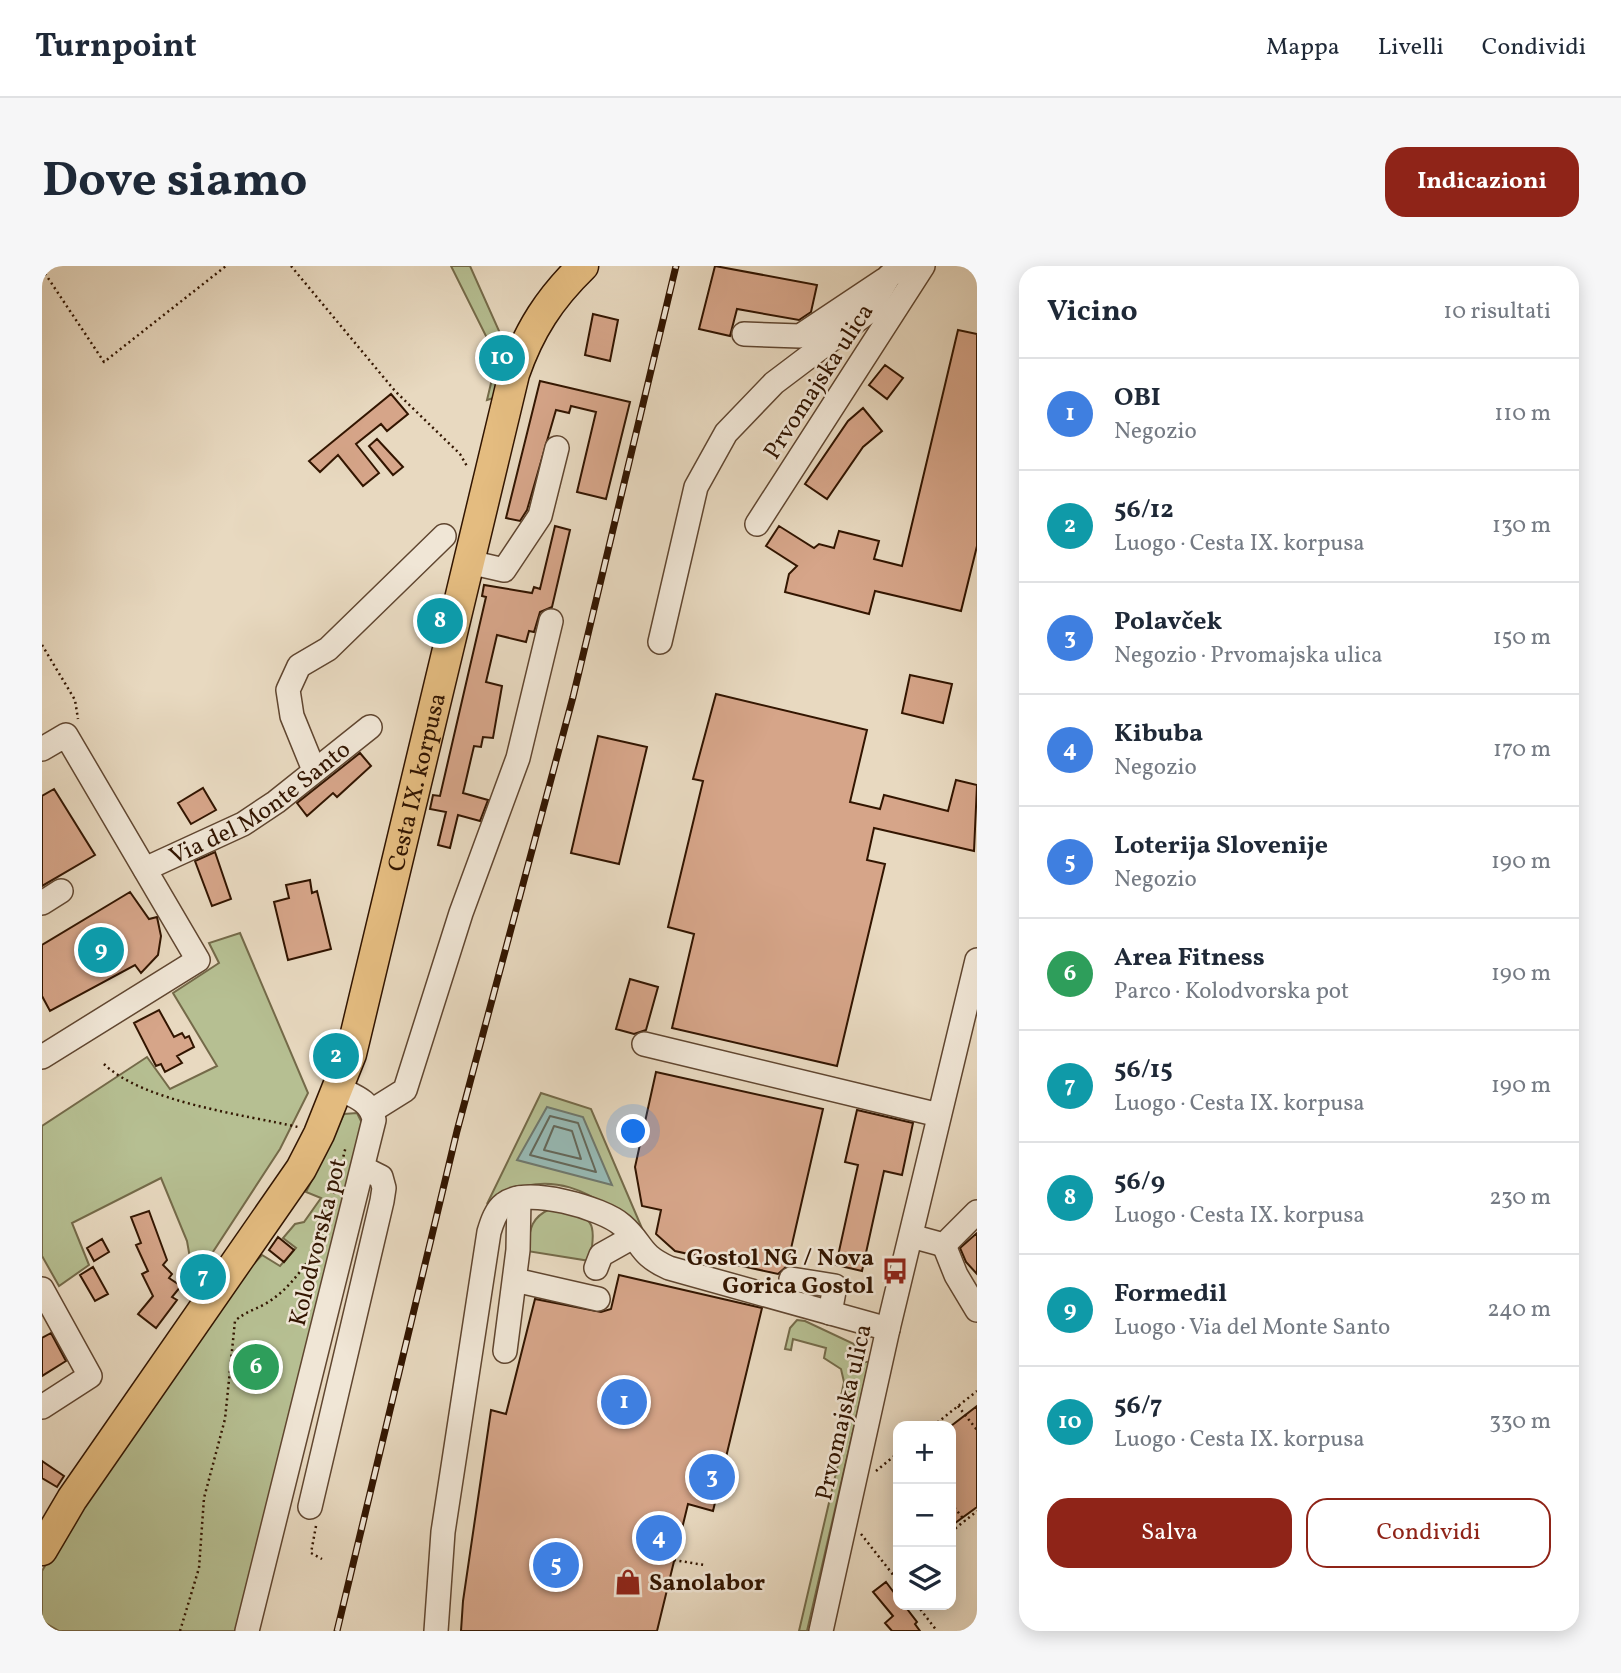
<!DOCTYPE html>
<html lang="it">
<meta charset="utf-8">
<style>
:root{--surface:#fff;--page:#f6f6f7;--text:#1f2937;--muted:#747a83;--line:#e0e1e3;--accent:#8f2418}
body{margin:0;font-family:Vollkorn,serif;background:var(--page);color:var(--text)}
.controls{position:absolute;right:21px;bottom:21px;display:grid;overflow:hidden;border-radius:14px;box-shadow:0 4px 18px #0003}
.controls button{width:63px;height:63px;display:grid;place-items:center;padding:0;border:0;border-bottom:2px solid var(--line);background:var(--surface);color:var(--text);font:35px sans-serif}
.you{position:absolute;left:592px;top:866px;width:24px;height:24px;margin:-18px;border:5px solid #fff;border-radius:50%;background:#1a73e8;box-shadow:0 0 0 10px #1a73e833}
.badge{display:grid;place-items:center;width:46px;height:46px;border-radius:50%;background:var(--accent);color:#fff;font-size:23px;font-weight:700}
.pin{position:absolute;translate:-50% -50%;border:4px solid #fff;box-shadow:0 2px 7px #0006}
.list{margin:0;padding:0;list-style:none}
h2{display:flex;justify-content:space-between;align-items:center;height:91px;margin:0;padding:0 28px;font-size:30px}
h2 small{font-size:23px;font-weight:400;color:var(--muted)}
.list li{display:grid;grid-template-columns:46px 1fr auto;gap:21px;align-items:center;box-sizing:border-box;height:112px;padding:0 28px;border-top:2px solid var(--line)}
.list b{display:block;font-size:26px;white-space:nowrap}
.list p{margin:0;font-size:23px;white-space:nowrap;color:var(--muted)}
.list em{font-size:23px;font-style:normal;color:var(--muted)}
.actions{display:flex;gap:14px;padding:21px 28px}
.actions a{flex:1;padding:16px 0;border:2px solid var(--accent);border-radius:21px;text-align:center;font-size:24px;color:var(--accent)}
.actions .main{background:var(--accent);color:#fff}
.icon{flex:none;width:38px;height:38px;fill:none;stroke:currentColor;stroke-width:2;stroke-linecap:round;stroke-linejoin:round}
.map{position:relative;flex:none;width:935px;height:1365px;overflow:hidden;border-radius:21px}
header{display:flex;align-items:center;gap:42px;box-sizing:border-box;height:98px;padding:0 35px;background:var(--surface);border-bottom:2px solid var(--line)}
header strong{font-size:33px}
nav{display:flex;gap:38px;margin-inline-start:auto;font-size:24px}
.intro{display:flex;align-items:center;justify-content:space-between;box-sizing:border-box;height:168px;padding:0 42px}
h1{margin:0;font-size:49px}
.button{padding:18px 32px;border-radius:21px;background:var(--accent);color:#fff;font-size:24px;font-weight:700}
main{display:flex;gap:42px;padding:0 42px}
aside{flex:1;background:var(--surface);border-radius:21px;box-shadow:0 4px 18px #0003}
.map>svg:first-child{display:block}
.green{fill:#b6bf92;stroke:#746a49;stroke-width:2}
.water{fill:#97bab5;stroke:#6f786d;stroke-width:2}
.lines{fill:none;stroke-linecap:round;stroke-linejoin:round}
.shore{stroke:#64685a;stroke-width:2}
.building{fill:#d6a589;stroke:#321500;stroke-width:2}
.minor-casing{stroke:#604630;stroke-width:26}
.major-casing{stroke:#321500;stroke-width:33}
.path{stroke:#321500;stroke-width:2.5;stroke-dasharray:2 3.5;stroke-linecap:butt}
.minor{stroke:#f0e6d6;stroke-width:23}
.major{stroke:#e4bc80;stroke-width:30}
.rail-casing{stroke:#321500;stroke-width:7}
.rail{stroke:#f0e6d6;stroke-width:4.5;stroke-dasharray:13;stroke-linecap:butt}
.labels{text-anchor:middle;stroke-width:5;stroke-linejoin:round;paint-order:stroke}
.street-label{font-size:24px;fill:#321500;stroke:#f0e6d6}
.poi-label{font-size:24px;font-weight:bold;fill:#321500;stroke:#f0e6d6;text-anchor:end}
</style>
<header>
<strong>Turnpoint</strong>
<nav><a>Mappa</a><a>Livelli</a><a>Condividi</a></nav>
</header>
<div class="intro"><h1>Dove siamo</h1><a class="button">Indicazioni</a></div>
<main>
<div class="map">
<svg width="935" height="1365" viewBox="0 0 935 1365">
<rect width="100%" height="100%" fill="#e8d9c0"/>
<filter id="stains"><feTurbulence type="fractalNoise" baseFrequency=".00286" numOctaves="4"/><feColorMatrix values="0 0 0 0 .2 0 0 0 0 .09 0 0 0 0 .02 0 0 0 .5 -.17"/></filter>
<radialGradient id="worn" r=".72"><stop offset=".6" stop-color="#630" stop-opacity="0"/><stop offset="1" stop-color="#630" stop-opacity=".3"/></radialGradient>
<path class="green" d="M409 0H428L466 85 455 131 445 134 455 92Z
M198 667 266 827 238 883 152 1015 145 975 119 912 30 957 47 999 17 1020 0 990V860L105 791 128 823 175 800 131 727 177 697 167 677Z
M499 827 549 843 602 967C552 927 506 895 445 938Z
M315 847 320 857 194 1365H17L0 1355V1305L72 1186 178 1034 220 989 238 1000 254 982 241 972 253 958 262 956 279 932 264 926 302 848Z
M508 943C551 952 555 950 548 995L485 985C488 964 488 952 508 943Z
M755 1054 763 1055 812 1078 822 1096H827L765 1365H757L804 1164 798 1162 804 1138 798 1135 802 1116 799 1103 782 1092 784 1082 751 1073 749 1084 743 1083 748 1062Z"/>
<path class="water" d="M505 841 541 851 570 919 475 894Z"/>
<g class="lines">
<path class="shore" d="M508 850 536 857 554 906 488 889Z
M512 860 530 865 539 893 502 884Z"/>
</g>
<path class="building" d="M673 0 775 19 769 46 757 54 695 43 688 70 657 63Z
M551 48 576 54 568 95 543 89Z
M916 64 935 68V280L919 345 833 325 827 348 743 326 747 308 755 300 724 280 737 260 772 282 777 278 792 282 797 265 837 275 832 293 860 300Z
M843 99 861 112 845 133 827 119Z
M498 115 588 136 564 233 535 226 554 146 529 140 527 147 514 144 485 244 478 255 464 252Z
M349 128 366 148 345 165 339 158 314 178 337 207 321 220 296 189 278 206 267 195Z
M821 142 840 165 821 181 785 233 763 218 806 155Z
M335 173 361 201 351 209 327 180Z
M513 260 528 264 510 341 498 346 492 366 487 365 484 376 455 369 444 416 460 420 451 472 441 471 439 481 432 480 421 527 446 534 438 555 416 549 408 582 396 579 404 546 388 543 391 529 398 530 444 331 440 330 442 319 490 327 492 321 498 323Z
M868 409 910 418 901 457 860 447Z
M674 428 825 464 808 536 838 543 842 529 906 545 914 514 935 519 932 585 832 562 825 594 843 598 795 800 630 762 652 668 626 661 661 515 651 513Z
M556 470 605 481 577 598 529 587Z
M318 487 329 500 295 531 291 527 265 550 255 537Z
M161 522 174 544 149 558 136 537Z
M12 523 53 589 0 620V530Z
M173 586 189 633 170 640 153 595Z
M268 614 270 627 275 625 289 683 246 694 232 636 247 632 244 619Z
M88 626 107 653 115 651 119 670 116 689 99 707 93 699 8 745 0 730V679Z
M588 713 616 721 604 764 592 768 574 763Z
M117 744 132 771 140 767 143 772 147 770 152 781 135 790 140 797 123 806 119 798 114 800 92 757Z
M614 806 781 843 745 1000 736 1008 633 985 614 968 619 944 600 940 593 901Z
M815 844 871 857 860 909 842 905 820 1005 794 999 816 899 803 896Z
M107 945 125 994 121 999 130 1008 127 1012 139 1020 130 1031 135 1034 114 1062 96 1048 111 1030 100 1008 106 1005 94 979 99 977 89 951Z
M935 967V1008L924 996 918 982Z
M236 971 252 984 242 996 227 984Z
M60 973 67 986 52 995 45 982Z
M51 1001 66 1028 53 1035 38 1009Z
M577 1009 720 1042 671 1245 646 1238 615 1365H419L421 1335 449 1144 464 1148 493 1033 559 1046 569 1043Z
M9 1067 24 1095 0 1110V1072Z
M935 1140V1241L909 1260V1160Z
M0 1195 22 1210 15 1221 0 1212Z
M844 1316 856 1332V1339H862L875 1356 873 1358 878 1365H850L843 1357 851 1350 831 1326Z"/>
<g class="lines">
<g class="minor-casing">
<g id="minor">
<path d="M702 68 758 70 842 14"/>
<path d="M715 258 881 0"/>
<path d="M427 296 462 304 498 250 515 182"/>
<path d="M618 376 654 221 684 167 732 117 826 46 847 10 862 0"/>
<path d="M0 483 24 469 156 694 0 791"/>
<path d="M272 504 250 450 246 424 257 400 286 383 402 270"/>
<path id="s1" d="M103 603 201 558 234 536 328 461"/>
<path d="M0 637 19 625"/>
<path d="M602 778 897 849"/>
<path d="M331 844 363 824 419 647 476 492 509 355"/>
<path d="M869 970 902 979 935 946"/>
<path d="M902 979 914 1009 935 1044"/>
<path d="M554 1002 559 989 591 971"/>
<path d="M749 1013 793 1020 788 1047"/>
<path d="M473 1014 556 1033"/>
<path d="M0 1023 48 1110 0 1141"/>
<path d="M463 1085 476 984 477 932"/>
<path d="M268 1241 340 935 342 922 339 911 321 902"/>
<path d="M205 1365 332 854C329 835 312 830 296 822"/>
<path d="M394 1365 401 1266 447 966C450 956 454 944 462 938 484 920 561 942 580 959 602 978 596 988 627 1002L846 1063"/>
<path d="M779 1365 846 1063 935 694"/>
</g>
</g>
<g class="major-casing">
<g id="major">
<path id="s2" d="M0 1284 30 1233 259 903 277 868 309 788 472 108C487 64 508 32 541 0"/>
</g>
</g>
<path class="path" d="M249 0 353 125 418 188 426 202
M0 3 62 96 184 0
M0 379 33 434 36 453
M62 798C101 836 203 849 256 861
M292 928 304 880
M916 1140 935 1164
M891 1160 935 1125
M834 1205 856 1187
M909 1237 923 1255
M274 1260 269 1287 280 1293
M909 1266 935 1245
M819 1268 856 1315
M632 1294 662 1299
M875 1339 895 1365
M138 1365 157 1302 162 1232 183 1153 193 1055C203 1046 212 1044 223 1038 248 1024 264 997 281 975"/>
<use href="#minor" class="minor"/>
<use href="#major" class="major"/>
<g class="rail-casing">
<path id="rail" d="M295 1365 415 865 531 431 634 0"/>
</g>
<use href="#rail" class="rail"/>
</g>
<defs>
<g id="bus-bare" transform="scale(2.1)"><path d="M-5-6H5V4H4V6H2V4H-2V6H-4V4H-5ZM-3.5-4V0h7V-4ZM-3.5 1.2v1.5H-2V1.2ZM2 1.2v1.5H3.5V1.2Z" fill="#8f2418" stroke="#f0e6d6" stroke-width="2.5" paint-order="stroke"/></g>
<g id="shop-bare" transform="scale(2.1)"><path d="M-5-2.5h2.3a2.7 3.5 0 0 1 5.4 0H5L5.5 6h-11ZM-1.5-2.5h3a1.5 2.3 0 0 0-3 0Z" fill="#8f2418" stroke="#f0e6d6" stroke-width="2.5" paint-order="stroke"/></g>
</defs>
<g fill-rule="evenodd">
<use href="#bus-bare" x="853" y="1005"/>
<use href="#shop-bare" x="586" y="1316"/>
</g>
<g class="labels">
<g class="street-label">
<text transform="translate(776 115) rotate(-57)" y="8">Prvomajska ulica</text>
<text dy="8" stroke="none"><textPath href="#s2" startOffset="866">Cesta IX. korpusa</textPath></text>
<text dy="8" stroke="none"><textPath href="#s1" startOffset="133">Via del Monte Santo</textPath></text>
<text transform="translate(275 976) rotate(-76)" y="8">Kolodvorska pot</text>
<text transform="translate(801 1146) rotate(-77)" y="8">Prvomajska ulica</text>
</g>
<g class="poi-label">
<text x="832" y="999">Gostol NG / Nova<tspan x="832" dy="28">Gorica Gostol</tspan></text>
<text x="607" y="1324" text-anchor="start">Sanolabor</text>
</g>
</g>
<rect width="100%" height="100%" filter="url(#stains)"/>
<rect width="100%" height="100%" fill="url(#worn)"/>
</svg>
<div class="controls">
<button>+</button>
<button>−</button>
<button><svg class="icon" aria-label="layers" viewBox="0 0 24 24"><path d="M12 4l9 5-9 5-9-5zM3 14l9 5 9-5"/></svg></button>
</div>
<div class="you"></div>
<div class="pin badge" style="left:582px;top:1136px;background:#3f7fe0">1</div>
<div class="pin badge" style="left:294px;top:790px;background:#0f9aa8">2</div>
<div class="pin badge" style="left:670px;top:1211px;background:#3f7fe0">3</div>
<div class="pin badge" style="left:617px;top:1272px;background:#3f7fe0">4</div>
<div class="pin badge" style="left:514px;top:1299px;background:#3f7fe0">5</div>
<div class="pin badge" style="left:214px;top:1101px;background:#2e9e5b">6</div>
<div class="pin badge" style="left:161px;top:1011px;background:#0f9aa8">7</div>
<div class="pin badge" style="left:398px;top:355px;background:#0f9aa8">8</div>
<div class="pin badge" style="left:59px;top:684px;background:#0f9aa8">9</div>
<div class="pin badge" style="left:460px;top:92px;background:#0f9aa8">10</div>
</div>
<aside>
<h2>Vicino<small>10 risultati</small></h2>
<ul class="list">
<li><span class="badge" style="background:#3f7fe0">1</span><div><b>OBI</b><p>Negozio</p></div><em>110 m</em></li>
<li><span class="badge" style="background:#0f9aa8">2</span><div><b>56/12</b><p>Luogo · Cesta IX. korpusa</p></div><em>130 m</em></li>
<li><span class="badge" style="background:#3f7fe0">3</span><div><b>Polavček</b><p>Negozio · Prvomajska ulica</p></div><em>150 m</em></li>
<li><span class="badge" style="background:#3f7fe0">4</span><div><b>Kibuba</b><p>Negozio</p></div><em>170 m</em></li>
<li><span class="badge" style="background:#3f7fe0">5</span><div><b>Loterija Slovenije</b><p>Negozio</p></div><em>190 m</em></li>
<li><span class="badge" style="background:#2e9e5b">6</span><div><b>Area Fitness</b><p>Parco · Kolodvorska pot</p></div><em>190 m</em></li>
<li><span class="badge" style="background:#0f9aa8">7</span><div><b>56/15</b><p>Luogo · Cesta IX. korpusa</p></div><em>190 m</em></li>
<li><span class="badge" style="background:#0f9aa8">8</span><div><b>56/9</b><p>Luogo · Cesta IX. korpusa</p></div><em>230 m</em></li>
<li><span class="badge" style="background:#0f9aa8">9</span><div><b>Formedil</b><p>Luogo · Via del Monte Santo</p></div><em>240 m</em></li>
<li><span class="badge" style="background:#0f9aa8">10</span><div><b>56/7</b><p>Luogo · Cesta IX. korpusa</p></div><em>330 m</em></li>
</ul>
<div class="actions"><a class="main">Salva</a><a>Condividi</a></div>
</aside>
</main>
